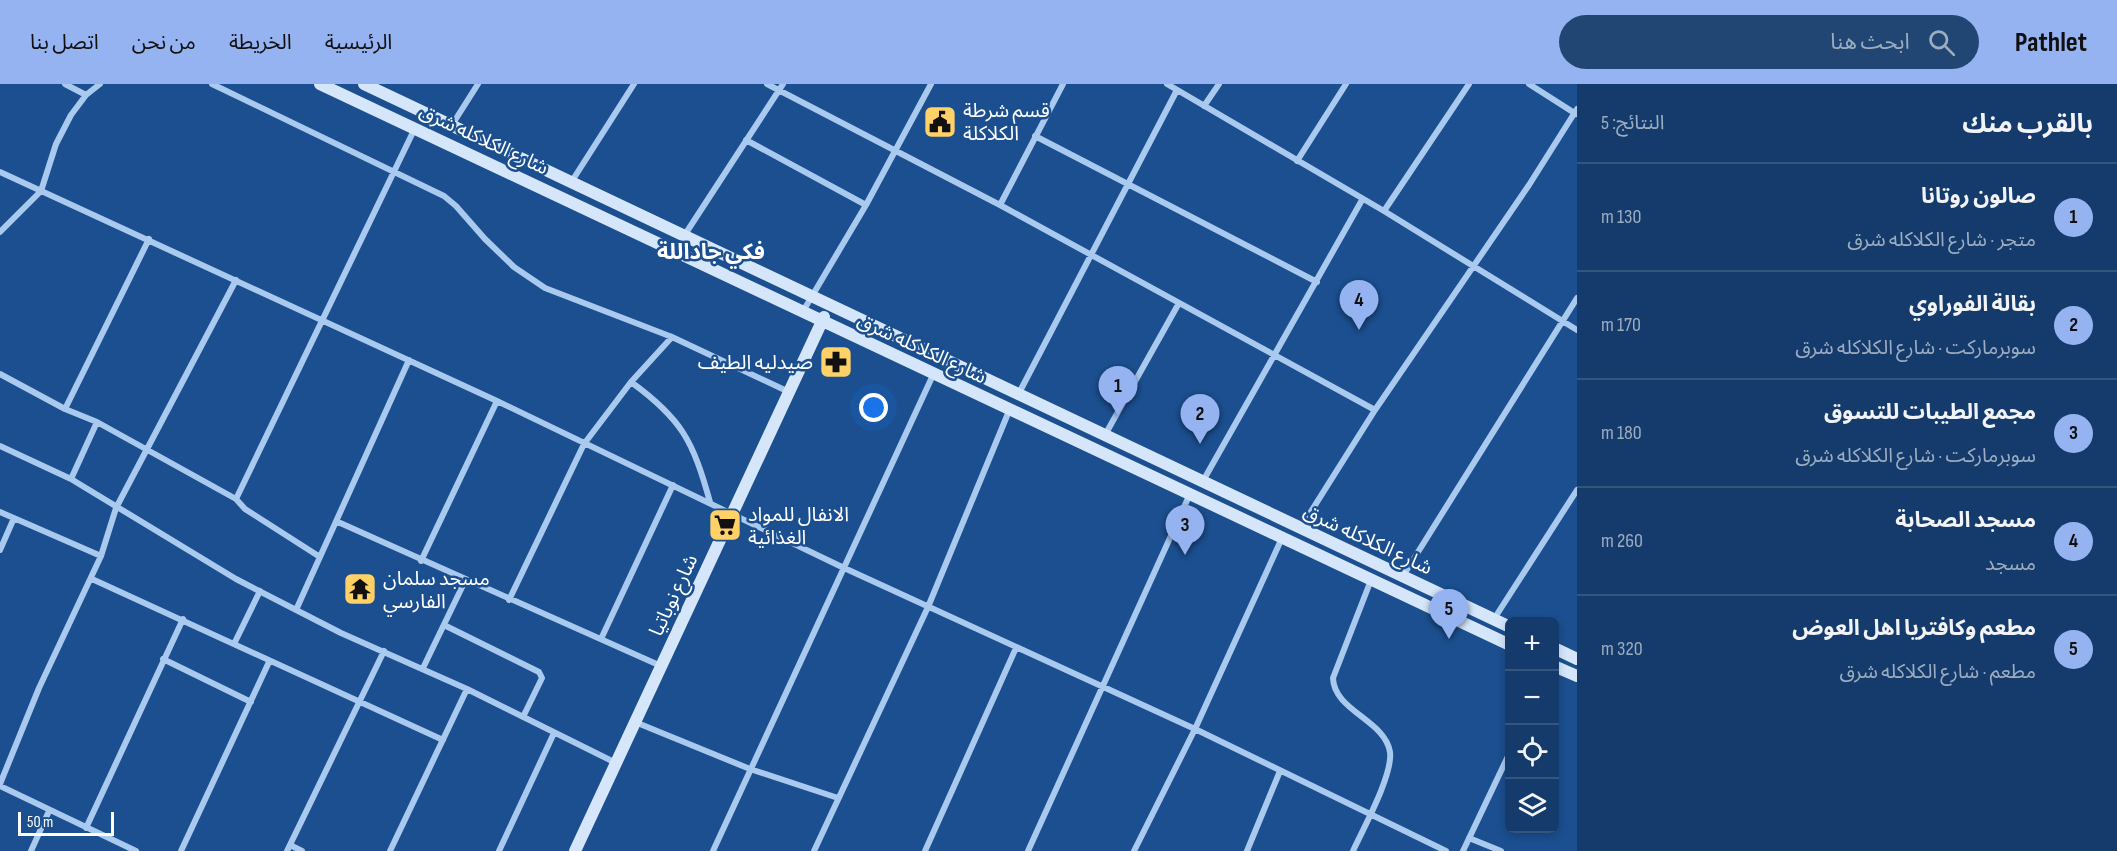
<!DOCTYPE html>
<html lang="ar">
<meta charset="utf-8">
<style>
:root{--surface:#143b6b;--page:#214673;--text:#f1f3f6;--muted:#9dadc1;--line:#33557e;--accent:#95b2f1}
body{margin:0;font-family:"Sofia Sans Condensed","Noto Sans Arabic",sans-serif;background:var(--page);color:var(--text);direction:rtl}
.controls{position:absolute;right:18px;bottom:18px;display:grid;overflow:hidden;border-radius:9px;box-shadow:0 3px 9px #0003}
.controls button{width:54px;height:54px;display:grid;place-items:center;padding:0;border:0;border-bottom:2px solid var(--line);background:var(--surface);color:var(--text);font:30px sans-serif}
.scale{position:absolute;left:18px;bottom:15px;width:96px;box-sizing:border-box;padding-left:6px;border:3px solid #fff;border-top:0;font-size:16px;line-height:21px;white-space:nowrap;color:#fff;-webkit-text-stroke:4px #1b4f8f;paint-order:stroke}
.you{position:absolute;left:874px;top:324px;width:21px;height:21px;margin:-15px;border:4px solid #fff;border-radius:50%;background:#1a73e8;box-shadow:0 0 0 9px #1a73e833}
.badge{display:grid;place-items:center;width:39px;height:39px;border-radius:50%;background:var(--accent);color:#111;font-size:20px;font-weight:700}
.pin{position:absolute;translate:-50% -50px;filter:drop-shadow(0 2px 3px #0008)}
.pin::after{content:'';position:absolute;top:32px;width:21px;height:18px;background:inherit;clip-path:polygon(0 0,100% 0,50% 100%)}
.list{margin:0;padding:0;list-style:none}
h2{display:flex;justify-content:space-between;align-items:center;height:78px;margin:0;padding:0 24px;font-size:26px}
h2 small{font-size:20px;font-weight:400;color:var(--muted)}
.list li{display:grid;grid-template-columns:39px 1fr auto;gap:18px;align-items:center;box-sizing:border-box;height:108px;padding:0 24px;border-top:2px solid var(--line)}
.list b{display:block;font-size:22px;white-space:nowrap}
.list p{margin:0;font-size:20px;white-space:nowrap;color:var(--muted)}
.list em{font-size:20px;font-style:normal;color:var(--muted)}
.icon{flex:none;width:33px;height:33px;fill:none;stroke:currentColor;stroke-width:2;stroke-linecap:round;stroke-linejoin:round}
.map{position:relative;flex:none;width:1577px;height:767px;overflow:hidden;direction:ltr}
header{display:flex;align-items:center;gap:36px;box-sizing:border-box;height:84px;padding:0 30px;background:var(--accent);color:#111}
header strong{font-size:28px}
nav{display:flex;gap:33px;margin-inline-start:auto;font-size:21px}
.search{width:420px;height:54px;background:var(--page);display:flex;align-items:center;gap:15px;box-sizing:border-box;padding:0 21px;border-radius:33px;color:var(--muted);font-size:22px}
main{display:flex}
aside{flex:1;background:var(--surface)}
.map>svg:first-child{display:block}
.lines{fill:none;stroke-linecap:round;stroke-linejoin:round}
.street{stroke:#a9c9ee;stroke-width:6}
.secondary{stroke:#d6e6fa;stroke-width:12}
.labels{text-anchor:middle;stroke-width:5;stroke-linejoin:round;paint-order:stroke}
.poi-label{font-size:20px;fill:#fff;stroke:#1b4f8f;text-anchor:start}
.street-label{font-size:20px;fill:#fff;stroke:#1b4f8f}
.quarter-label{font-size:22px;font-weight:bold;fill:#fff;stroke:#1b4f8f}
</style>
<header>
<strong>Pathlet</strong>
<div class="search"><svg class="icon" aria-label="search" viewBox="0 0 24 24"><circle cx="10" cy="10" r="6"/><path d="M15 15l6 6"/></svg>ابحث هنا</div>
<nav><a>الرئيسية</a><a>الخريطة</a><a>من نحن</a><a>اتصل بنا</a></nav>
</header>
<main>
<aside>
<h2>بالقرب منك<small>النتائج: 5</small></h2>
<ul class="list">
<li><span class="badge">1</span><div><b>صالون روتانا</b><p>متجر · شارع الكلاكله شرق</p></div><em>130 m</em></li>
<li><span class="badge">2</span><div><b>بقالة الفوراوي</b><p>سوبرماركت · شارع الكلاكله شرق</p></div><em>170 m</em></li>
<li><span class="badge">3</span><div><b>مجمع الطيبات للتسوق</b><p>سوبرماركت · شارع الكلاكله شرق</p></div><em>180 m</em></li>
<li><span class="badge">4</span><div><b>مسجد الصحابة</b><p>مسجد</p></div><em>260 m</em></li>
<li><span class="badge">5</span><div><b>مطعم وكافتريا اهل العوض</b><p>مطعم · شارع الكلاكله شرق</p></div><em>320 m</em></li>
</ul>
</aside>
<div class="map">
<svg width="1577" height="767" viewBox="0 0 1577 767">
<rect width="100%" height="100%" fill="#1b4f8f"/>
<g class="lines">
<path class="street" d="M65 0 86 11
M212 0 444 112 456 122 485 155 514 183 545 204 672 253 789 308
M767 0 1000 121 1375 326
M1167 0 1384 127 1577 246
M1529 0 1576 30
M1204 22 1219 0
M452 41 478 0
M1035 52 1317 198
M746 56 866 121
M1297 77 1346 0
M0 88 497 317 842 483 1195 645 1446 767
M572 97 634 0
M1000 121 1063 0
M1384 127 1469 0
M0 148 41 107 56 60 71 31 86 11 100 0
M684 152 783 0
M802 229 866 121 931 0
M0 290 65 325 97 338 236 415 245 425 320 473
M631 298C682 335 693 357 710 418
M1018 311 1177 6
M65 325 149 155
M1105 351 1179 219
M0 362 71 395 236 495 341 549 467 605 616 679
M71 395 97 338
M1203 397 1362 116
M236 415 415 44
M0 428 101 472
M338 438 661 582
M1300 445 1375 326 1529 101 1577 25
M0 466 14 434
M421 477 497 317
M1403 492 1577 214
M92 495 443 656
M509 516 584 360 631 298 672 253
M296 526 409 276
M1494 535 1577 406
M444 541 539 588 542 594 523 633
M601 555 673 401
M234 560 260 507
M163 575 251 618
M423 584 465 497
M635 638 750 685 838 714
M0 700 39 604 101 472 116 424 236 196
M0 702 136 767
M86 744 183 535
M1469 754 1501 767
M290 761 302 767
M31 767 49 727
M181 767 269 578
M287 767 384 567
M390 767 467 605
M499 767 554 649
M713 767 933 291
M814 767 928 523 1009 327
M925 767 1016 564
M1028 767 1189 412
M1134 767 1195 645 1282 454
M1247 767 1280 687
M1353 767C1363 745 1393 691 1390 668 1385 636 1334 627 1333 594L1371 496
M1463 767 1510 668"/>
<path class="secondary" d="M320 0 1510 561
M364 0 1510 543
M1554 564 1577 575
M1554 582 1577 592
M575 767 824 233"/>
</g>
<defs>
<g id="civic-square" transform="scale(1.725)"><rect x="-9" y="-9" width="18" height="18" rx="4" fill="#ffd166" stroke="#1b4f8f"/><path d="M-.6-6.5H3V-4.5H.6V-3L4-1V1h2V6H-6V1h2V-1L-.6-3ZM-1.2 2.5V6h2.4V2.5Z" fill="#111"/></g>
<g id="pharmacy-square" transform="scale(1.725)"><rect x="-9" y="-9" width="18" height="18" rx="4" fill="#ffd166" stroke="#1b4f8f"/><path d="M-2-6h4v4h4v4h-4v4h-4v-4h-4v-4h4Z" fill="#111"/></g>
<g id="supermarket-square" transform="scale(1.725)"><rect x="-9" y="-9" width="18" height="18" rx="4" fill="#ffd166" stroke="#1b4f8f"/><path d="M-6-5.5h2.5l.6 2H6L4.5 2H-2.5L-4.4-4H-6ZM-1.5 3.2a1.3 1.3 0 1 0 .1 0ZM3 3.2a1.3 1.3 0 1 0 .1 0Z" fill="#111"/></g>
<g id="temple-square" transform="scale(1.725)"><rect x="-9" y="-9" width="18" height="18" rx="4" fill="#ffd166" stroke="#1b4f8f"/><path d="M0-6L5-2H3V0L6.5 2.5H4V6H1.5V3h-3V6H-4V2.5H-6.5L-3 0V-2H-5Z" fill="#111"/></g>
</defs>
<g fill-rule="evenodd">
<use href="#civic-square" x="940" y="38"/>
<use href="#pharmacy-square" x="836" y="278"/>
<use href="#supermarket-square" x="725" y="441"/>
<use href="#temple-square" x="360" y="505"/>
</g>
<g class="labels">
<g class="poi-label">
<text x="963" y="33">قسم شرطة<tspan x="963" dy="23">الكلاكلة</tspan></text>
<text x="813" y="285" text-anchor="end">صيدليه الطيف</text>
<text x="748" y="437">الانفال للمواد<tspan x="748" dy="23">الغذائية</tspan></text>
<text x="383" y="501">مسجد سلمان<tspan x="383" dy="23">الفارسي</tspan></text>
</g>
<g class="street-label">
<text transform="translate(484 55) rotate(25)" y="7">شارع الكلاكله شرق</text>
<text transform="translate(922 264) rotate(25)" y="7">شارع الكلاكله شرق</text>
<text transform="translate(1368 455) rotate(25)" y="7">شارع الكلاكله شرق</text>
<text transform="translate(673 511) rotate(-65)" y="7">شارع نوباتيا</text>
</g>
<g class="quarter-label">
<text x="711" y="175">فكي جاداللة</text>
</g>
</g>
</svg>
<div class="controls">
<button>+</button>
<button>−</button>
<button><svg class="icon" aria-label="locate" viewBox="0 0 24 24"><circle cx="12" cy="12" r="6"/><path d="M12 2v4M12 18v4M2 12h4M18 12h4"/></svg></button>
<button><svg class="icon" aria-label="layers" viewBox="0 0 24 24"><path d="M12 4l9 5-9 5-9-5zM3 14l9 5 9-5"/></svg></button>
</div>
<div class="scale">50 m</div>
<div class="you"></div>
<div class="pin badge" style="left:1118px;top:332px">1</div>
<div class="pin badge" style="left:1200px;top:360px">2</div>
<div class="pin badge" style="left:1185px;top:471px">3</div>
<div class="pin badge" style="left:1359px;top:246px">4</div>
<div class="pin badge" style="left:1449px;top:555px">5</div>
</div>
</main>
